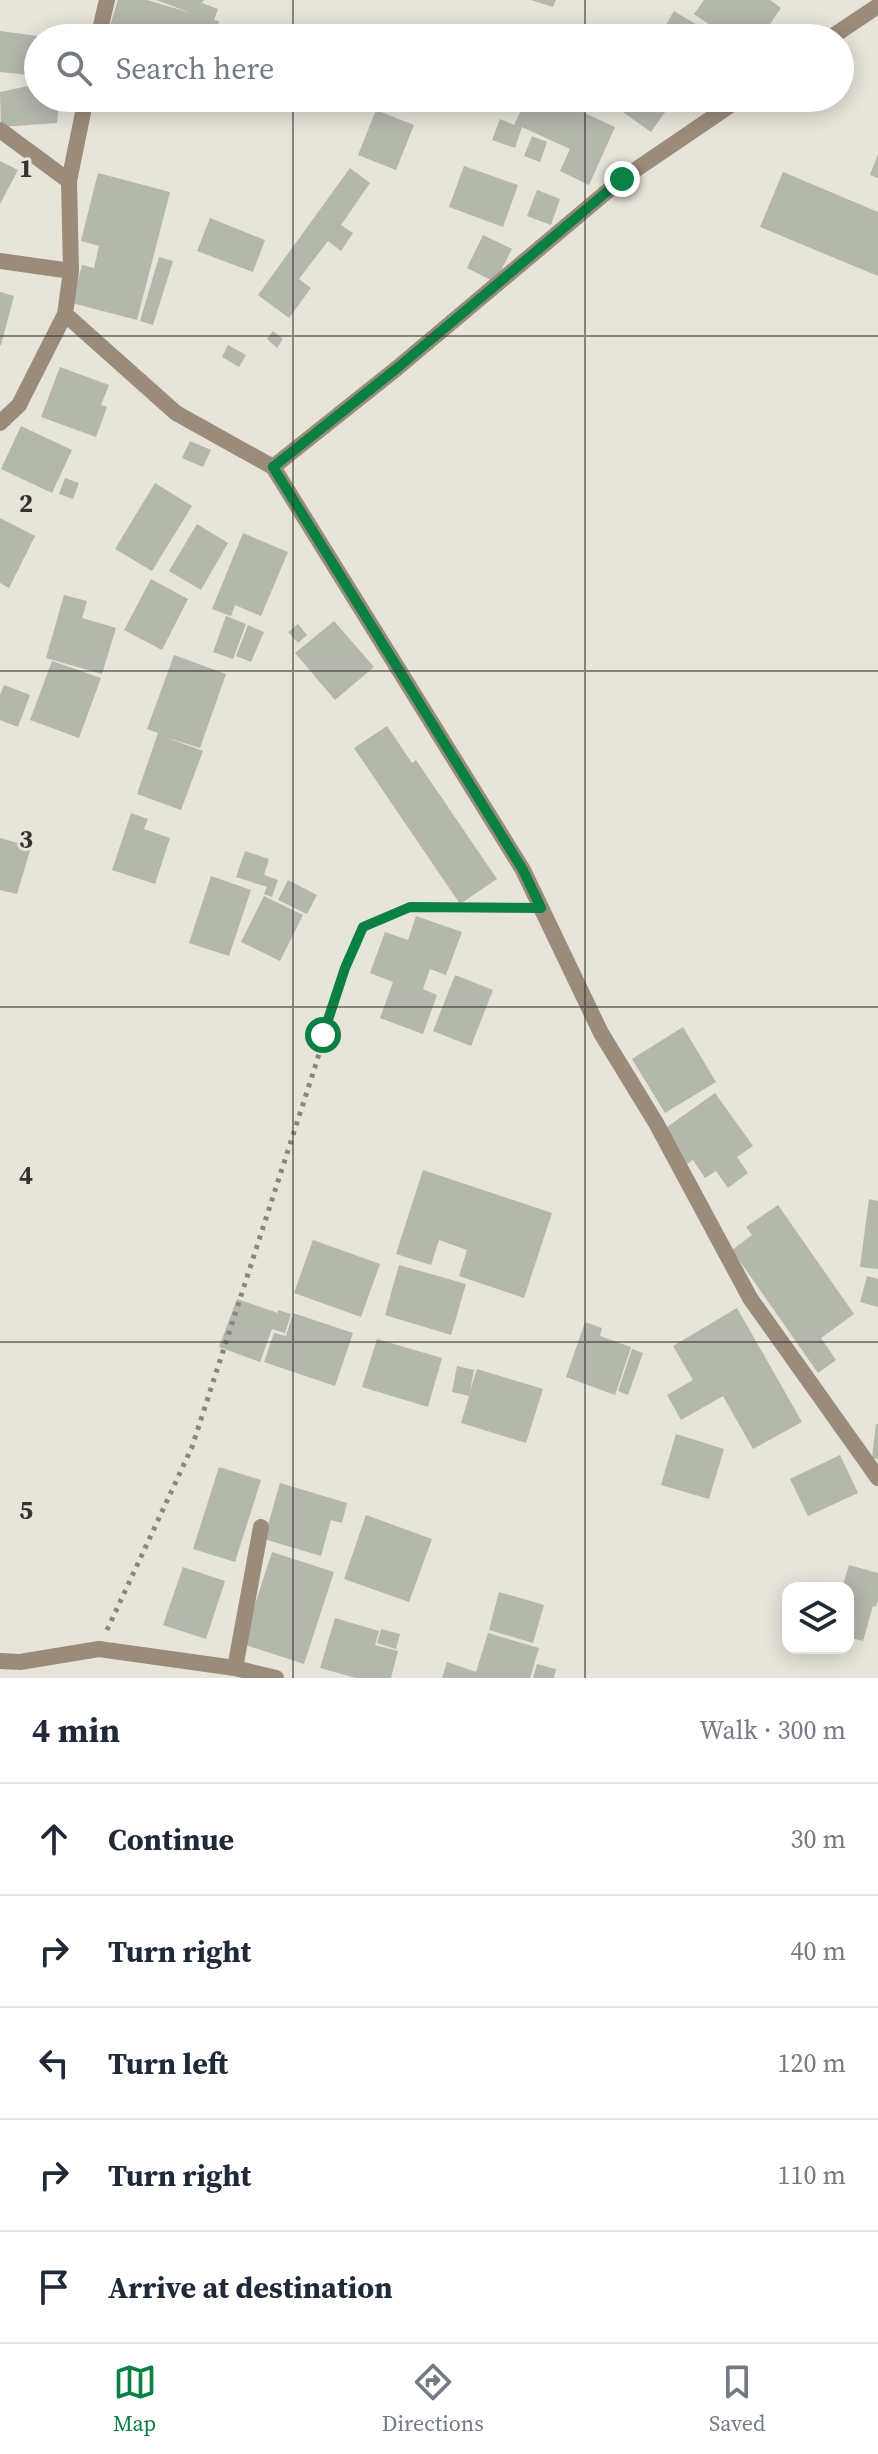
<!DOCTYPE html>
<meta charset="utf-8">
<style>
:root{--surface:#fff;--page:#f6f6f7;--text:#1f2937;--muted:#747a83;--line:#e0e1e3;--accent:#0b8043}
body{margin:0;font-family:"Source Serif 4",serif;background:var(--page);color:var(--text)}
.controls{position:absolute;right:24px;bottom:24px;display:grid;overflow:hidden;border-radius:16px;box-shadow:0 4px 20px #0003}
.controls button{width:72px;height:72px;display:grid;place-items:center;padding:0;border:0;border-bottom:2px solid var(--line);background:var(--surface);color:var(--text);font:40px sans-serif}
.stop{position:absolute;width:24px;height:24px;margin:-18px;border:6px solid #0b8043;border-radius:50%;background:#fff}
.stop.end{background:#0b8043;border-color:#fff;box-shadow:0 2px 8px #0008}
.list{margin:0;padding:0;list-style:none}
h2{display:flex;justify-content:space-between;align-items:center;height:104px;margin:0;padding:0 32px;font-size:34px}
h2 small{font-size:26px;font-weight:400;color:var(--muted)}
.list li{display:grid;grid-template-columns:52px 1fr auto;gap:24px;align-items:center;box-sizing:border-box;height:112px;padding:0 32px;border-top:2px solid var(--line)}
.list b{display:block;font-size:30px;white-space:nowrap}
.list em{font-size:26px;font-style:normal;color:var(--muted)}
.icon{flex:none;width:44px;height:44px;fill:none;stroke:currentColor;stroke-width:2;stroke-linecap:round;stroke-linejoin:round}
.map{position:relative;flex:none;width:878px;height:1678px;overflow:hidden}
.search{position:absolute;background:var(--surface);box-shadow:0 4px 20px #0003;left:24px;right:24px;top:24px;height:88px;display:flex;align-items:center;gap:20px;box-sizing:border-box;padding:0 28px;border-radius:44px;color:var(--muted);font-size:30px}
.sheet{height:664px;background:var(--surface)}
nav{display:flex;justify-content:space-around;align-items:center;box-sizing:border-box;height:112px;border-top:2px solid var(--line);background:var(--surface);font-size:22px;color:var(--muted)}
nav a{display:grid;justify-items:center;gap:4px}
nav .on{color:var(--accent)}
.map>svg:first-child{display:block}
.building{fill:#b4b7ac}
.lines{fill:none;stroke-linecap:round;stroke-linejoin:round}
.path{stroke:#89867f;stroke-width:5;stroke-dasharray:4 6;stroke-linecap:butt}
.street{stroke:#9b8b7a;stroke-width:16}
.route{stroke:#0b8043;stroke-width:10}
.grid{fill:none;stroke:#35332f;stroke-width:2;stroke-opacity:0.55}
.grid-label{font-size:26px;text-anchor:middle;font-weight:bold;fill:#35332f;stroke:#e7e4d9;stroke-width:6;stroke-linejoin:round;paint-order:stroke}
</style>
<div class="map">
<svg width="878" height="1678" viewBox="0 0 878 1678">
<rect width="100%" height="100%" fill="#e7e4d9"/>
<path class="building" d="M118 0H147L191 13 156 0H204L202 3 218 9 214 20 219 21 214 38H106Z
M531 0H556L553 7Z
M704 0H770L781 8 760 38H729L694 14Z
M674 11 719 38H658Z
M0 31 38 36V76L0 72Z
M38 84V98H60L57 123 1 127 0 92Z
M527 98H552L615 127 589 185 560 171 570 149 522 127 515 148 492 140 500 119 514 125Z
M603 98H675L651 132Z
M376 110 414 125 396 170 358 155Z
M532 136 547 142 540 162 524 156Z
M878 154V178L870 175Z
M0 161 18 170 0 204Z
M464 166 518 185 503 227 449 207Z
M350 168 370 183 341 225 353 233 341 251 328 241 299 279 311 288 289 318 258 295Z
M783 172 878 212V276L760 227Z
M98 173 170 192 137 320 72 303 82 265 94 268 99 246 81 241Z
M537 190 560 199 551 225 527 216Z
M210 218 265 240 253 272 197 251Z
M483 235 512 249 495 282 467 268Z
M159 257 173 261 153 325 140 321Z
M0 292 14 296 1 345H0Z
M273 331 283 339 277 348 267 339Z
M228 345 246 355 239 367 222 357Z
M60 367 109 385 101 405 107 407 96 437 41 417Z
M21 426 72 450 52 493 1 469Z
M190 441 211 450 203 467 182 458Z
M65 478 79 483 73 499 59 494Z
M155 483 192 506 152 571 115 549Z
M0 518 35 536 9 588 0 583Z
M197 524 228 543 201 590 169 571Z
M243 533 288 552 261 616 235 605 231 616 212 609Z
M151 579 188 599 162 650 124 630Z
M64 595 87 601 82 618 116 628 102 674 46 658Z
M226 616 246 624 233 659 213 652Z
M334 621 374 667 335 700 295 653Z
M298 624 307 635 298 643 288 632Z
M248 625 264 632 251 662 236 656Z
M174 655 226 674 200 748 165 737 203 751 181 810 137 794 158 733 147 729Z
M52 661 101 678 79 738 30 720Z
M4 685 30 695 18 727 0 720V695Z
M387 726 412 763 416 760 497 879 460 904 354 748Z
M131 813 148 819 144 829 170 838 155 884 112 870Z
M0 838 31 847 17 894 0 890Z
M245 851 269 859 264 875 278 880 272 897 264 894 267 887 236 877Z
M211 876 251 890 229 956 189 943Z
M288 880 317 895 307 914 278 900Z
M264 896 303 915 280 961 241 942Z
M416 916 462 932 446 975 430 969 423 989 437 995 423 1034 380 1018 393 982 370 973 385 932 408 940Z
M455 975 493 990 471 1046 433 1031Z
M683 1027 716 1082 665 1113 632 1059Z
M715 1093 753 1146 737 1157 748 1173 728 1188 716 1171 705 1178 693 1160 687 1164 663 1130Z
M423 1170 552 1213 524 1298 459 1276 467 1250 439 1240 431 1265 396 1254Z
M869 1199 878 1201V1269L860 1267Z
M778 1205 854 1314 821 1338 836 1360 818 1373 732 1250 752 1235 746 1227Z
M313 1240 380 1264 361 1317 294 1293Z
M399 1265 466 1284 451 1335 385 1315Z
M867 1276 878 1279V1307L860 1302Z
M237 1299 278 1313V1310L291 1314 285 1333 272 1329 260 1362 219 1347Z
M737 1308 802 1422 753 1449 723 1396 681 1420 667 1395 693 1380 673 1346Z
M293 1313 353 1333 335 1386 264 1362 274 1333 286 1336Z
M585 1322 602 1328 600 1336 631 1347 615 1395 566 1377Z
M377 1339 442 1358 428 1407 362 1387Z
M632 1349 643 1353 628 1395 618 1391Z
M457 1366 474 1370 470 1391 477 1369 543 1389 526 1443 461 1423 469 1396 452 1392Z
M876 1424H878V1459L872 1458Z
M676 1434 724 1449 709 1499 661 1485Z
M840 1455 858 1493 808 1516 790 1479Z
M219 1467 261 1480 235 1562 193 1549Z
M280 1483 347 1503 342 1523 331 1520 321 1556 264 1539Z
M366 1515 432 1539 409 1602 344 1579Z
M272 1552 334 1572 304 1664 242 1644Z
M849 1565 878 1573V1600L876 1607 873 1606 863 1641 848 1637V1588H842Z
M183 1567 225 1581 206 1639 163 1625Z
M499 1592 544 1605 533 1643 489 1630Z
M335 1618 379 1631 375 1645 398 1651 391 1678H356L320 1668Z
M381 1629 400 1634 396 1649 377 1643Z
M488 1633 539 1648 530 1678H442L447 1662 476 1672Z
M537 1664 556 1669 554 1678H533Z"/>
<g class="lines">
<path class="path" d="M107 1630 192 1447 315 1067 345 968 363 927 410 907 520 908"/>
<path class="street" d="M98 38 107 0
M830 38 878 6
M86 98 69 181 71 271 65 314 176 413 273 467 396 369 622 179 741 98
M0 130 69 181
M0 261 71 271
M0 423 19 405 65 314
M273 467 523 870 601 1033 656 1123 750 1298 878 1478
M0 1661 20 1662 99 1649 235 1668 276 1678
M235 1668 261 1527"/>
</g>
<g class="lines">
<path class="route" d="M323 1035 345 968 363 927 410 907 541 908 523 870 273 467 396 369 622 179"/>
</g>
<path class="grid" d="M293 0V38M585 0V38M293 98V1678M585 98V1678M0 336H878M0 671H878M0 1007H878M0 1342H878"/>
<g class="grid-label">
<text x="26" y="177">1</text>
<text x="26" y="512">2</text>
<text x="26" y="848">3</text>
<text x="26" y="1184">4</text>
<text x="26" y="1519">5</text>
</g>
</svg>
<div class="controls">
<button><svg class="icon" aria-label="layers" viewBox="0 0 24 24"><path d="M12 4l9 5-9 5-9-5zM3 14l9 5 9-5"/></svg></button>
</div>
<div class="stop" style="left:323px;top:1035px"></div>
<div class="stop end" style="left:622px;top:179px"></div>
<div class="search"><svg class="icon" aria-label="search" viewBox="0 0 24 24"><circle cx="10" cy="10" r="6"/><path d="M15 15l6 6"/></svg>Search here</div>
</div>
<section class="sheet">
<h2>4 min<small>Walk · 300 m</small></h2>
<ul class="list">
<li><svg class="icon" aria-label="ahead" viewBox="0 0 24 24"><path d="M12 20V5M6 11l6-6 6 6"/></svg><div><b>Continue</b></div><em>30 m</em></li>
<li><svg class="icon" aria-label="right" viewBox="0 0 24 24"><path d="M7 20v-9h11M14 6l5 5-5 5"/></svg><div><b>Turn right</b></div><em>40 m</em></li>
<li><svg class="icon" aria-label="left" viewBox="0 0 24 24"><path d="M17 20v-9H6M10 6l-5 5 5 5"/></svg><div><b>Turn left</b></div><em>120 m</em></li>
<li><svg class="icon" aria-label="right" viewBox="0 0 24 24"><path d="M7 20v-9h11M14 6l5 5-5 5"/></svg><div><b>Turn right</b></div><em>110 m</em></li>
<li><svg class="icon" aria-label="arrive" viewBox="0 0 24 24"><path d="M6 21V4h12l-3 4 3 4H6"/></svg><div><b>Arrive at destination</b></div></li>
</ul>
</section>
<nav>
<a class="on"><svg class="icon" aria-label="map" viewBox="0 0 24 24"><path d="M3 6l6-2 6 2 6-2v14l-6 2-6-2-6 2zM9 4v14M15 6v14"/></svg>Map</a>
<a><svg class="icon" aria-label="directions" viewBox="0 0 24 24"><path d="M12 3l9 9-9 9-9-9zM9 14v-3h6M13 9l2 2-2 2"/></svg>Directions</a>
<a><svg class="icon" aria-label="saved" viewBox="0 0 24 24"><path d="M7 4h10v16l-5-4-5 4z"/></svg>Saved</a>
</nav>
